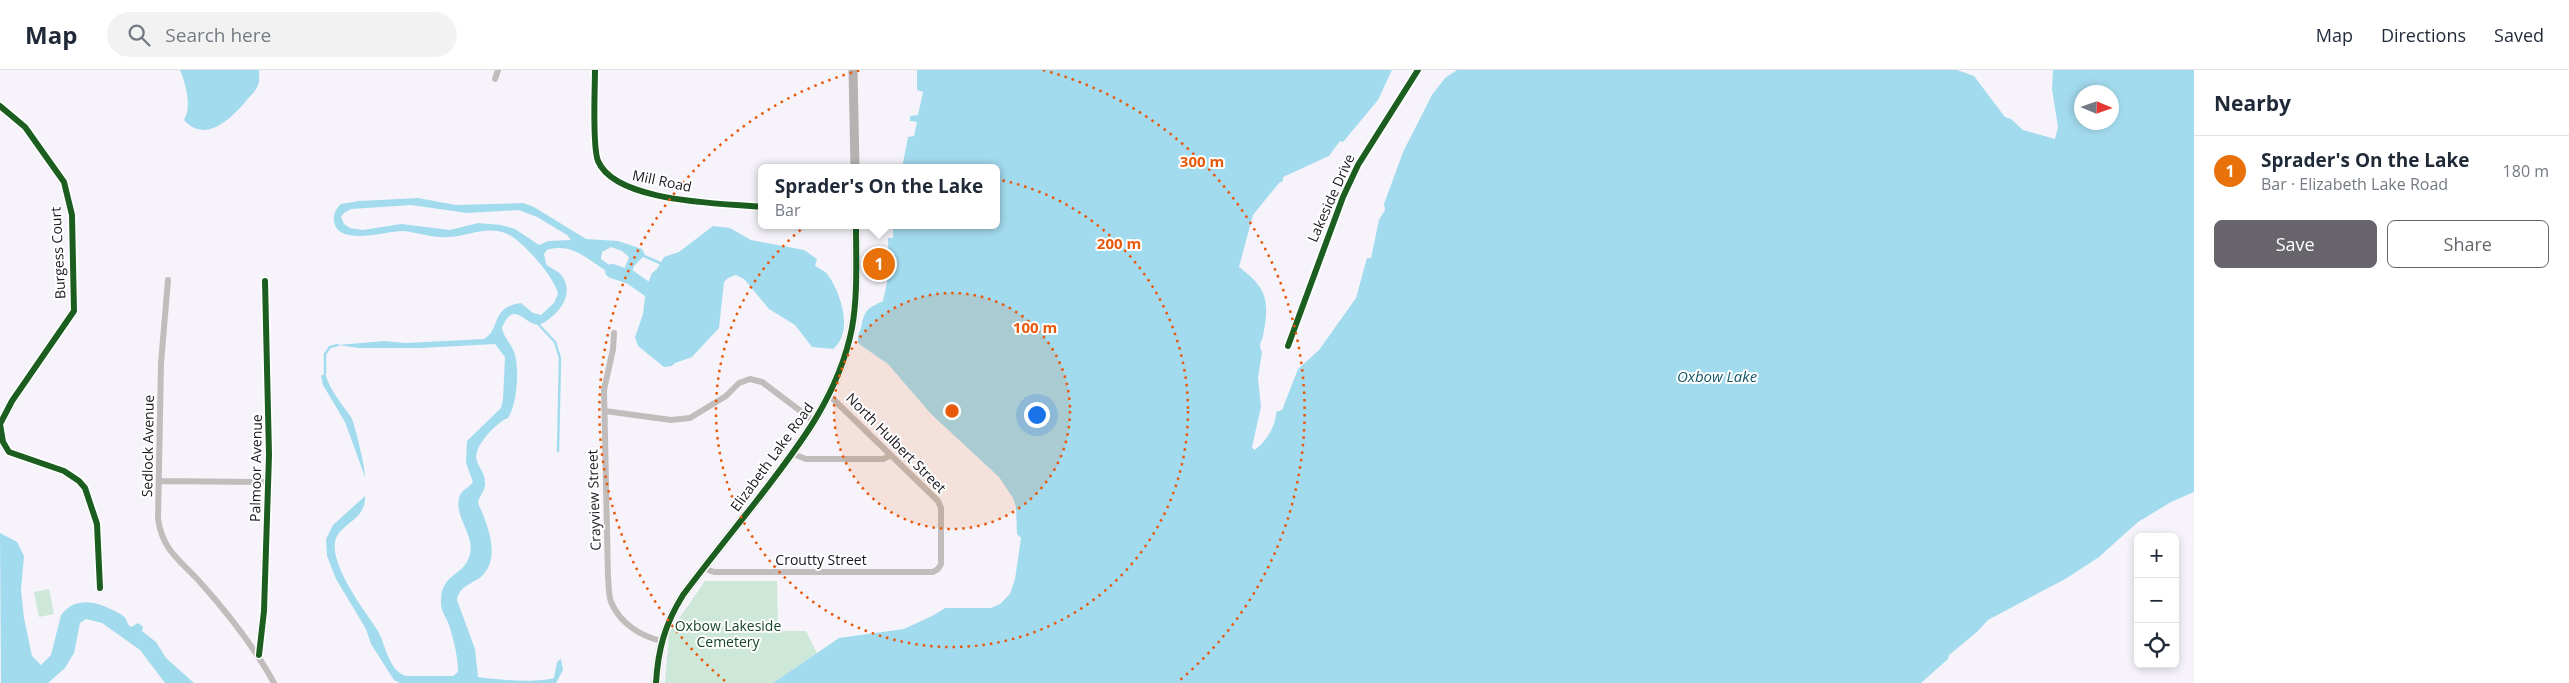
<!DOCTYPE html>
<meta charset="utf-8">
<style>
:root{--surface:#fff;--page:#f2f2f3;--text:#1f2937;--muted:#747a83;--line:#e0e1e3;--accent:#67646b}
body{margin:0;font-family:"Open Sans",sans-serif;background:var(--page);color:var(--text)}
.controls{position:absolute;right:15px;bottom:15px;display:grid;overflow:hidden;border-radius:8px;box-shadow:0 2px 8px #0003}
.controls button{width:45px;height:45px;display:grid;place-items:center;padding:0;border:0;border-bottom:1px solid var(--line);background:var(--surface);color:var(--text);font:25px sans-serif}
.compass{position:absolute;left:2074px;top:15px;width:45px;height:45px;border-radius:50%;background:var(--surface);box-shadow:0 2px 8px #0003;rotate:92deg}
.you{position:absolute;left:1036px;top:344px;width:18px;height:18px;margin:-12px;border:4px solid #fff;border-radius:50%;background:#1a73e8;box-shadow:0 0 0 8px #1a73e833}
.badge{display:grid;place-items:center;width:32px;height:32px;border-radius:50%;background:var(--accent);color:#fff;font-size:16px;font-weight:700}
.pin{position:absolute;translate:-50% -50%;border:2px solid #fff;box-shadow:0 1px 5px #0006}
.popup{position:absolute;left:758px;top:94px;width:242px;height:65px;box-sizing:border-box;display:grid;place-content:center;border-radius:8px;background:var(--surface);filter:drop-shadow(0 1px 4px #0005);font-size:16px;white-space:nowrap;color:var(--muted)}
.popup b{font-size:19px;color:var(--text)}
.popup::after{content:'';position:absolute;left:50%;top:100%;margin-left:-10px;border:10px solid transparent;border-top-color:var(--surface)}
.list{margin:0;padding:0;list-style:none}
h2{display:flex;justify-content:space-between;align-items:center;height:65px;margin:0;padding:0 20px;font-size:21px}
h2 small{font-size:16px;font-weight:400;color:var(--muted)}
.list li{display:grid;grid-template-columns:32px 1fr auto;gap:15px;align-items:center;box-sizing:border-box;height:70px;padding:0 20px;border-top:1px solid var(--line)}
.list b{display:block;font-size:19px;white-space:nowrap}
.list p{margin:0;font-size:16px;white-space:nowrap;color:var(--muted)}
.list em{font-size:16px;font-style:normal;color:var(--muted)}
.actions{display:flex;gap:10px;padding:15px 20px}
.actions a{flex:1;padding:11px 0;border:1px solid var(--accent);border-radius:8px;text-align:center;font-size:18px;color:var(--accent)}
.actions .main{background:var(--accent);color:#fff}
.icon{flex:none;width:28px;height:28px;fill:none;stroke:currentColor;stroke-width:2;stroke-linecap:round;stroke-linejoin:round}
.map{position:relative;flex:none;width:2194px;height:613px;overflow:hidden}
header{display:flex;align-items:center;gap:30px;box-sizing:border-box;height:70px;padding:0 25px;background:var(--surface);border-bottom:1px solid var(--line)}
header strong{font-size:24px}
nav{display:flex;gap:28px;margin-inline-start:auto;font-size:18px}
.search{width:350px;height:45px;background:var(--page);display:flex;align-items:center;gap:12px;box-sizing:border-box;padding:0 18px;border-radius:28px;color:var(--muted);font-size:19px}
main{display:flex}
aside{flex:1;background:var(--surface)}
.map>svg:first-child{display:block}
.green{fill:#cde7d8}
.water{fill:#a3dbee;fill-rule:evenodd}
.lines{fill:none;stroke-linecap:round;stroke-linejoin:round}
.stream{stroke:#a3dbee;stroke-width:2.5}
.river{stroke:#a3dbee;stroke-width:14}
.street{stroke:#c0bdbc;stroke-width:6}
.secondary{stroke:#b5b2b1;stroke-width:9}
.cycleway-casing{stroke:#fff;stroke-width:9}
.cycleway{stroke:#1b5e20;stroke-width:6}
.ring{fill:none;stroke:#e8590c;stroke-width:2.5;stroke-dasharray:2.5 5}
.labels{text-anchor:middle;stroke-width:4;stroke-linejoin:round;paint-order:stroke}
.street-label{font-size:14px;fill:#1a171e;stroke:#fff}
.park-label{font-size:14px;fill:#16452a;stroke:#fff}
.water-label{font-size:15px;font-style:italic;fill:#155869;stroke:#fff}
.centre{fill:#e8590c;stroke:#fff;stroke-width:2.5}
.ring-label{font-size:15px;text-anchor:middle;font-weight:bold;fill:#e8590c;stroke:#fff;stroke-width:4;stroke-linejoin:round;paint-order:stroke}
</style>
<header>
<strong>Map</strong>
<div class="search"><svg class="icon" aria-label="search" viewBox="0 0 24 24"><circle cx="10" cy="10" r="6"/><path d="M15 15l6 6"/></svg>Search here</div>
<nav><a>Map</a><a>Directions</a><a>Saved</a></nav>
</header>
<main>
<div class="map">
<svg width="2194" height="613" viewBox="0 0 2194 613">
<rect width="100%" height="100%" fill="#f6f4fa"/>
<path class="green" d="M705 511H777L778 561H806L817 583 773 613H665L669 563Z
M49 519 54 544 39 547 34 522Z"/>
<path class="water" d="M180 0H259C259 5 260 11 258 15 256 21 250 26 246 31 231 49 205 74 184 50 192 36 186 15 180 0Z
M917 0H1392L1378 30 1343 72 1340 71 1329 86 1283 107V111L1279 113 1253 145 1239 197C1267 218 1270 230 1263 266 1262 270 1260 272 1260 277L1262 282 1258 308 1261 337 1252 377 1254 380C1265 374 1277 354 1276 342L1282 340 1298 299 1319 280 1356 228 1367 188H1371L1379 150 1385 140 1384 134 1403 82 1432 25 1445 8 1457 0H1957L1974 6 2005 47 2011 49 2023 60 2055 69 2058 57 2052 19 2053 0H2194V422L2171 432 2138 452 2099 487 2067 508 1988 550 1977 562 1949 585 1948 589 1921 613H773L839 568 904 559 934 545 945 538H991L1000 534 1010 524 1015 509 1021 468 1017 464 1016 437 1013 428 999 407 931 344 888 294 859 274C856 268 859 264 861 258 865 240 866 239 883 231L889 203 888 168H893V155H996V98H902L908 67 914 66 917 52 910 51V46L918 45 923 22 917 20ZM2082 22H2112V52H2082Z
M418 128 456 135 523 133 534 137 586 169 618 171 642 179 645 185 634 196 630 209C599 208 582 169 547 180L544 184 546 194C551 199 558 200 562 206 576 226 556 247 539 255 523 254 514 229 502 258 504 268 511 273 514 282 520 297 517 335 508 348 498 351 471 378 477 391 480 400 484 401 485 412 486 421 479 425 478 433 487 453 502 488 481 507 472 514 459 516 457 530L475 579 478 607C499 610 535 613 554 608L557 592 561 589 563 600 556 613H400L394 610 371 574 366 559 336 509 327 486 326 469 333 455 365 426C367 450 338 454 335 472 331 496 363 539 376 558 386 572 387 600 406 606H453L458 602C458 587 454 572 450 558 448 549 441 543 441 533 440 502 464 508 470 484 475 464 452 445 460 425 463 419 470 417 473 412L466 393 467 371 501 338 503 329 505 287 495 274 421 278H359L338 275 384 271 405 273 484 269C501 260 490 237 521 233L533 243 541 245 554 233 558 224C556 209 521 168 505 163 485 156 469 166 449 167 434 168 419 163 404 161 388 160 338 178 334 151 333 145 336 138 341 134L359 131ZM411 135 467 143 519 140 537 147 567 165 571 170 548 171 539 175 515 159 501 155 478 153 450 160 401 154 363 160 350 158 344 154 341 147 344 143 351 139ZM611 177 622 181 629 187 624 200H616L601 189 602 182Z
M713 156 730 158 751 170 804 180 817 189 815 196C820 199 825 201 828 205 841 223 854 263 833 279L812 277 795 255 769 239 744 209 736 205 728 208 724 212 719 258 692 287 675 293 672 296 664 297 638 276 635 267 643 244 646 219 652 203 657 199 664 187 679 182Z
M325 303C329 319 342 334 351 347 354 351 366 400 365 407L345 352 323 315 321 306Z
M0 463 17 472 24 486 21 520 24 548 32 586 41 595 51 585 61 545C78 523 103 534 122 545 128 549 126 554 131 557L138 553 143 557 142 561 156 572 166 588 194 613H165L140 580 102 553 86 549 80 553 74 583 65 598 48 613H1Z"/>
<g class="lines">
<path class="stream" d="M644 186 660 193
M539 255 555 272 560 288 558 381
M325 303V284L330 277 338 275"/>
<path class="river" d="M612 201 630 207 660 228"/>
<path class="street" d="M595 0C595 19 592 76 598 91 616 133 722 133 762 137
M495 9 498 0
M0 36 25 57 64 112 72 145 74 241 12 331 0 354 3 372 9 382 64 401 79 411 85 418 97 454 100 518
M168 210 161 293 158 449C163 481 179 489 199 511 226 541 255 578 274 613
M614 263 613 279 604 320 608 507C609 515 608 527 612 534 621 554 641 566 661 571
M1288 276 1343 127 1358 95 1418 0
M605 341 671 350 690 348 726 326 739 313 750 309 762 312 815 352
M793 384 806 389H883L889 386
M159 411 268 412
M703 498 714 502H933L938 499 941 494V438L938 431 830 326
M259 585 264 541 269 385 265 211"/>
<path class="secondary" d="M853 0 855 98
M656 613C658 579 665 554 683 525 707 493 733 461 758 429 799 376 839 325 852 258 858 224 856 189 856 155"/>
<g class="cycleway-casing">
<path id="cycleway" d="M595 0C595 19 592 76 598 91 616 133 722 133 762 137
M0 36 25 57 64 112 72 145 74 241 12 331 0 354 3 372 9 382 64 401 79 411 85 418 97 454 100 518
M1288 276 1343 127 1358 95 1418 0
M259 585 264 541 269 385 265 211
M656 613C658 579 665 554 683 525 707 493 733 461 758 429 799 376 839 325 852 258 858 224 856 189 856 155"/>
</g>
<use href="#cycleway" class="cycleway"/>
</g>
<circle cx="952" cy="341" r="118" fill="#e8590c" fill-opacity=".12"/>
<g class="ring">
<circle cx="952" cy="341" r="118"/>
<circle cx="952" cy="341" r="236"/>
<path d="M725 611A353 353 0 0 1 861 0M1043 0A353 353 0 0 1 1179 611"/>
</g>
<g class="labels">
<g class="street-label">
<text transform="translate(662 111) rotate(12)" y="5">Mill Road</text>
<text transform="translate(1331 128) rotate(-66)" y="5">Lakeside Drive</text>
<text transform="translate(58 183) rotate(-93)" y="5">Burgess Court</text>
<text transform="translate(896 373) rotate(45)" y="5">North Hulbert Street</text>
<text transform="translate(148 376) rotate(-89)" y="5">Sedlock Avenue</text>
<text transform="translate(772 387) rotate(-54)" y="5">Elizabeth Lake Road</text>
<text transform="translate(256 398) rotate(-89)" y="5">Palmoor Avenue</text>
<text transform="translate(594 430) rotate(-92)" y="5">Crayview Street</text>
<text x="821" y="495">Croutty Street</text>
</g>
<g class="park-label">
<text x="728" y="561">Oxbow Lakeside<tspan x="728" dy="16">Cemetery</tspan></text>
</g>
<g class="water-label">
<text x="1717" y="312">Oxbow Lake</text>
</g>
</g>
<circle cx="952" cy="341" r="8" class="centre"/>
<g class="ring-label">
<text x="1202" y="97">300 m</text>
<text x="1119" y="179">200 m</text>
<text x="1035" y="263">100 m</text>
</g>
</svg>
<div class="controls">
<button>+</button>
<button>−</button>
<button><svg class="icon" aria-label="locate" viewBox="0 0 24 24"><circle cx="12" cy="12" r="6"/><path d="M12 2v4M12 18v4M2 12h4M18 12h4"/></svg></button>
</div>
<svg class="compass" viewBox="-18 -18 36 36"><path d="M0-13l5 13h-10z" fill="#e53935"/><path d="M0 13l5-13h-10z" fill="#747a83"/></svg>
<div class="you"></div>
<div class="pin badge" style="left:879px;top:194px;background:#e8710a">1</div>
<div class="popup"><b>Sprader's On the Lake</b>Bar</div>
</div>
<aside>
<h2>Nearby<small></small></h2>
<ul class="list">
<li><span class="badge" style="background:#e8710a">1</span><div><b>Sprader's On the Lake</b><p>Bar · Elizabeth Lake Road</p></div><em>180 m</em></li>
</ul>
<div class="actions"><a class="main">Save</a><a>Share</a></div>
</aside>
</main>
